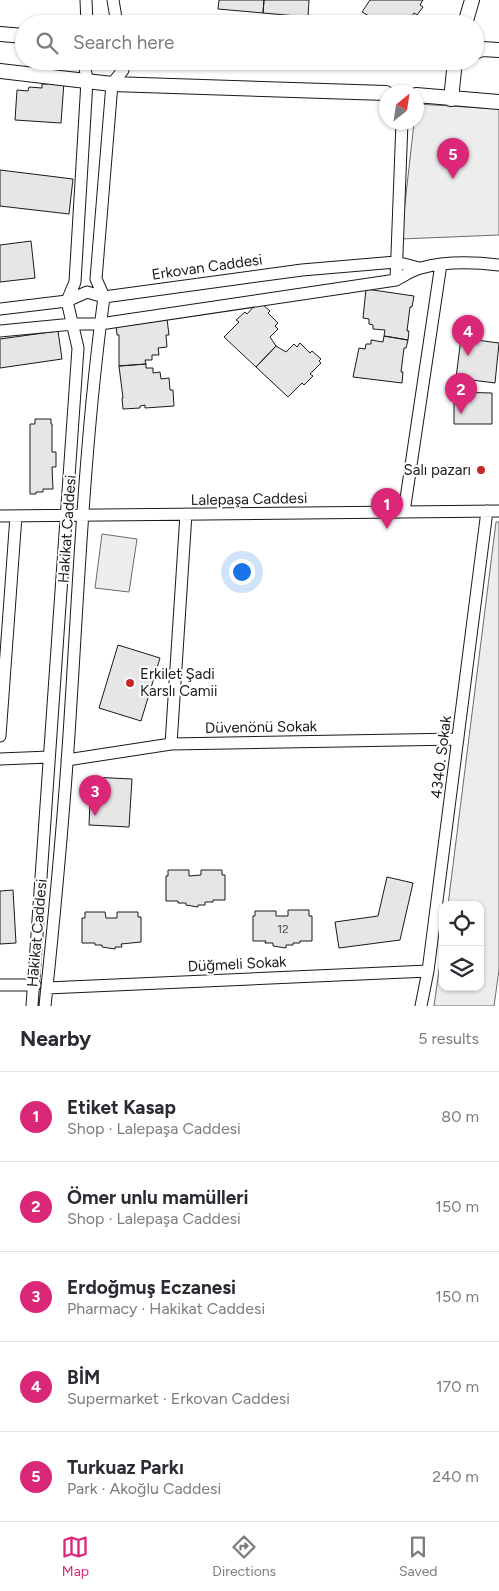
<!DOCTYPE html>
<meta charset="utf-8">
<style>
:root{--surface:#fff;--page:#f7f7f7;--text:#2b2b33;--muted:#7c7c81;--line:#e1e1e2;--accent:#db2777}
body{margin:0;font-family:Figtree,sans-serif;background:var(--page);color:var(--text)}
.controls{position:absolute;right:15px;bottom:15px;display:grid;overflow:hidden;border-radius:10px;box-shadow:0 1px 4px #0004}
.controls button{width:45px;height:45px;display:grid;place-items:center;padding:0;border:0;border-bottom:1px solid var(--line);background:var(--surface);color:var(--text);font:25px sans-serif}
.compass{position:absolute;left:379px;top:85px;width:45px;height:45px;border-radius:50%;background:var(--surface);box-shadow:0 1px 4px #0004;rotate:30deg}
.you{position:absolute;left:241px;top:571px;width:18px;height:18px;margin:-12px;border:4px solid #fff;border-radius:50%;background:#1a73e8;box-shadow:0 0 0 8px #1a73e833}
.badge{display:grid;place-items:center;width:32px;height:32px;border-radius:50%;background:var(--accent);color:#fff;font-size:16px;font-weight:700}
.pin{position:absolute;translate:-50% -41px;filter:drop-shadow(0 1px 2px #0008)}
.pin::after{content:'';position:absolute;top:26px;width:18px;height:15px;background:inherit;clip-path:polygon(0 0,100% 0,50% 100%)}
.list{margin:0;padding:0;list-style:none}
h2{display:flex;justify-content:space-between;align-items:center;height:65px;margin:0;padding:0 20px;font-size:21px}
h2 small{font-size:16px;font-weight:400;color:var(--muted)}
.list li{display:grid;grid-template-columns:32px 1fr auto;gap:15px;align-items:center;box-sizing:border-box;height:90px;padding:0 20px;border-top:1px solid var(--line)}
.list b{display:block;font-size:19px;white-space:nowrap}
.list p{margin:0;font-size:16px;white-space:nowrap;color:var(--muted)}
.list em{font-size:16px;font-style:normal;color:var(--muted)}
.icon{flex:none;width:28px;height:28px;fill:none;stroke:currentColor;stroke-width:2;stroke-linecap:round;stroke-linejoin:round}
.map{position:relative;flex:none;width:499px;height:1006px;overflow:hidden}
.search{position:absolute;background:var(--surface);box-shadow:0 1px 4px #0004;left:15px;right:15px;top:15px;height:55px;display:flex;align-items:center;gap:12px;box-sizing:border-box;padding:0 18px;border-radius:28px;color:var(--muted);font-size:19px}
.sheet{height:515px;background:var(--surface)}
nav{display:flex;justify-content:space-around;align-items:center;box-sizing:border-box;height:70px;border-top:1px solid var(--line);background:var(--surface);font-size:14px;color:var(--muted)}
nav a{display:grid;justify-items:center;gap:2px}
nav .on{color:var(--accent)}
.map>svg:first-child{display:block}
.built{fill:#ededed;stroke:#6a6a6a}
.building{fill:#e6e6e6;stroke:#1a1a1a}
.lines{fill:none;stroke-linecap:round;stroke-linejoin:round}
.minor-casing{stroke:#1a1a1a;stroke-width:13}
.tertiary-casing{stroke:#1a1a1a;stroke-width:16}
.minor{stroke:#fff;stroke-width:11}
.tertiary{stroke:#fff;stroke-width:14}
.poi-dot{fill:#c62828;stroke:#fff;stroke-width:2}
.labels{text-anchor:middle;stroke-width:4;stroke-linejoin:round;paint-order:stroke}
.number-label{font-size:12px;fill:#4d4d4d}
.street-label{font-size:15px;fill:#1a1a1a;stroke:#fff}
.poi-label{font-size:15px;fill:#1a1a1a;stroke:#fff;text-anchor:end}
</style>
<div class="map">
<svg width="499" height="1006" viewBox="0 0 499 1006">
<rect width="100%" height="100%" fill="#fff"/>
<path class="built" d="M417 104 499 109V235L401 239 414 123 416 122Z
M496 522H499V970L494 1006H434L443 942V987H480V905H448Z
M102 534 137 539 129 592 95 588Z"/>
<path class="building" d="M219 0H264L263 13 218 9Z
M264 0H309L308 17 263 13Z
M370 0H423L420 5 423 7 417 15 414 13 409 21 397 24H381L378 22 374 24 367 19 369 16 362 12Z
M48 81 64 82 61 123 15 120 17 90 28 91 29 87 42 88V84H48Z
M0 170 73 179 69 214 0 206Z
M31 241 35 278 0 282V245Z
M366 289 414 296 412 307H410L407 331H409L408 340 384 336 385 330 373 329V325L369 324V319L363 318Z
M257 303H261L270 311 268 313 278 323 275 326 278 329 270 337 276 346 256 367 224 337 239 322 236 320 245 312 247 314Z
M167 319 169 335H166L167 347 158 348 159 355H152V360H145L146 364 119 366V335H117L116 324H139L138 321Z
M58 331 62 359 0 368V339Z
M384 336 408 340 406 348H404L401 372H403L402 383 353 377 359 348 365 349 366 344H371V340L383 342Z
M461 338 499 343 495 383 456 378Z
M300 343 310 353 312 351 321 359 319 361 321 363 310 374 313 376 304 385 302 383 288 397 256 367 276 346 286 352 294 344 297 347Z
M146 364V368H153V373L160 372 161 379 169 378 170 390H173L174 406 145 408V405L140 406V408L123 409 122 398H123L119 366Z
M454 392 492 393V424H454Z
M35 419H51V424H52V452H56V467H52L53 489H43V492H36V494H30V424H35Z
M118 645 160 658 141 721 99 708Z
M91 777 132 779 129 827 89 825Z
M168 870H189V876L201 875V870H222V875H225V900H213V902H205V905H198V907L186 905V903H178V901H166V876H168Z
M387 877 413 883 400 940 339 948 335 922 378 916Z
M13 890 16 943 0 944V891Z
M288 910H309V916H312V941H300V943H293V945H286V948L273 946V943H265L266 941H253V916H255V911H276V916H288Z
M85 912H105L106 918H117V912H138V917H141V942L121 944 122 947H115V949L102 947V945H95V943H82V918H85Z"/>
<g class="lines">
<g class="minor-casing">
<path id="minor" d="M86 0 87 24
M113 0 117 24
M396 280 402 122
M0 309 67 301 87 292 104 297 302 270 396 262 419 268
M0 331 73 324H100L396 280C404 276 412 270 421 268 446 261 474 262 499 265
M404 512 441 264
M0 516 499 511
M0 736 16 516
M171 744 186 514
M0 759 49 757
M67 760 171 744 458 739
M0 985H35
M47 988 428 971
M32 1006 78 348 67 301 75 282 87 81 84 61
M45 1006C55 911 64 815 70 719 79 578 85 437 104 297L96 279 112 84 123 70 124 61
M421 1006 428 971 487 511"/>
</g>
<g class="tertiary-casing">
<path id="tertiary" d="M465 24 472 0
M0 34 24 36
M475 52 482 49 499 50
M385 61H423
M0 71 112 84 386 93
M416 95 499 102
M451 99 455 61"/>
</g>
<use href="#minor" class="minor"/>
<use href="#tertiary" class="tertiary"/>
</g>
<g class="poi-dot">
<circle cx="481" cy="470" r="5"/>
<circle cx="130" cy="683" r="5"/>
</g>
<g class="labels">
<g class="number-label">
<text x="283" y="933">12</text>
</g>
<g class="street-label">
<text transform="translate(207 267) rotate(-8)" y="5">Erkovan Caddesi</text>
<text transform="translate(249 499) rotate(-1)" y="5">Lalepaşa Caddesi</text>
<text transform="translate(67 529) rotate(-86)" y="5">Hakikat Caddesi</text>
<text transform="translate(261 727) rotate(-1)" y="5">Düvenönü Sokak</text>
<text transform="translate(441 757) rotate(-83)" y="5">4340. Sokak</text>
<text transform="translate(37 933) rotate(-85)" y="5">Hakikat Caddesi</text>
<text transform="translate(237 964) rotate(-3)" y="5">Düğmeli Sokak</text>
</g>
<g class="poi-label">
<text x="471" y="475">Salı pazarı</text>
<text x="140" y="679" text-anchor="start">Erkilet Şadi<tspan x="140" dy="17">Karslı Camii</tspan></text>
</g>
</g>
</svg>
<div class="controls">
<button><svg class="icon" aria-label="locate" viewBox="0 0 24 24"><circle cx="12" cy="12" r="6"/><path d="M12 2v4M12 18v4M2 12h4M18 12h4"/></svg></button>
<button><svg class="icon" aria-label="layers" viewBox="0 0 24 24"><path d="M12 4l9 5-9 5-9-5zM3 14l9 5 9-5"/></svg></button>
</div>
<svg class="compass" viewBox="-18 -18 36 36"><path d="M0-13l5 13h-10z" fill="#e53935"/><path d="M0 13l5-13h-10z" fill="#7c7c81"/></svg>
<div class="you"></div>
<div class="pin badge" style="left:387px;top:529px">1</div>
<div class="pin badge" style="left:461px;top:414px">2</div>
<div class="pin badge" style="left:95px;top:816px">3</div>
<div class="pin badge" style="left:468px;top:356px">4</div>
<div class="pin badge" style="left:453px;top:179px">5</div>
<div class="search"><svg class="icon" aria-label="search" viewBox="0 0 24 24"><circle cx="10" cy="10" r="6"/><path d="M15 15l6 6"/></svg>Search here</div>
</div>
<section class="sheet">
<h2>Nearby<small>5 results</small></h2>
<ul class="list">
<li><span class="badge">1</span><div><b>Etiket Kasap</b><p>Shop · Lalepaşa Caddesi</p></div><em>80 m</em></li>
<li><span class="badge">2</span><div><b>Ömer unlu mamülleri</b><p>Shop · Lalepaşa Caddesi</p></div><em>150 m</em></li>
<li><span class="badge">3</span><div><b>Erdoğmuş Eczanesi</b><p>Pharmacy · Hakikat Caddesi</p></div><em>150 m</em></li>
<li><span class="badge">4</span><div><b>BİM</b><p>Supermarket · Erkovan Caddesi</p></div><em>170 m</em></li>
<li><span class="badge">5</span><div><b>Turkuaz Parkı</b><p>Park · Akoğlu Caddesi</p></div><em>240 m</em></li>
</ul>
</section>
<nav>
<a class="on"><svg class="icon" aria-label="map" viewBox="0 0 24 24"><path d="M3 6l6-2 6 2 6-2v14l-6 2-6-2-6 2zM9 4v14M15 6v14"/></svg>Map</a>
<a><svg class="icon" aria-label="directions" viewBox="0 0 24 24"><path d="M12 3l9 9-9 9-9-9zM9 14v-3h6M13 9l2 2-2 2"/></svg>Directions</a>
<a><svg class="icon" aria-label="saved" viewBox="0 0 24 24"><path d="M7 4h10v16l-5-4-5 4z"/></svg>Saved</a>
</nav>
